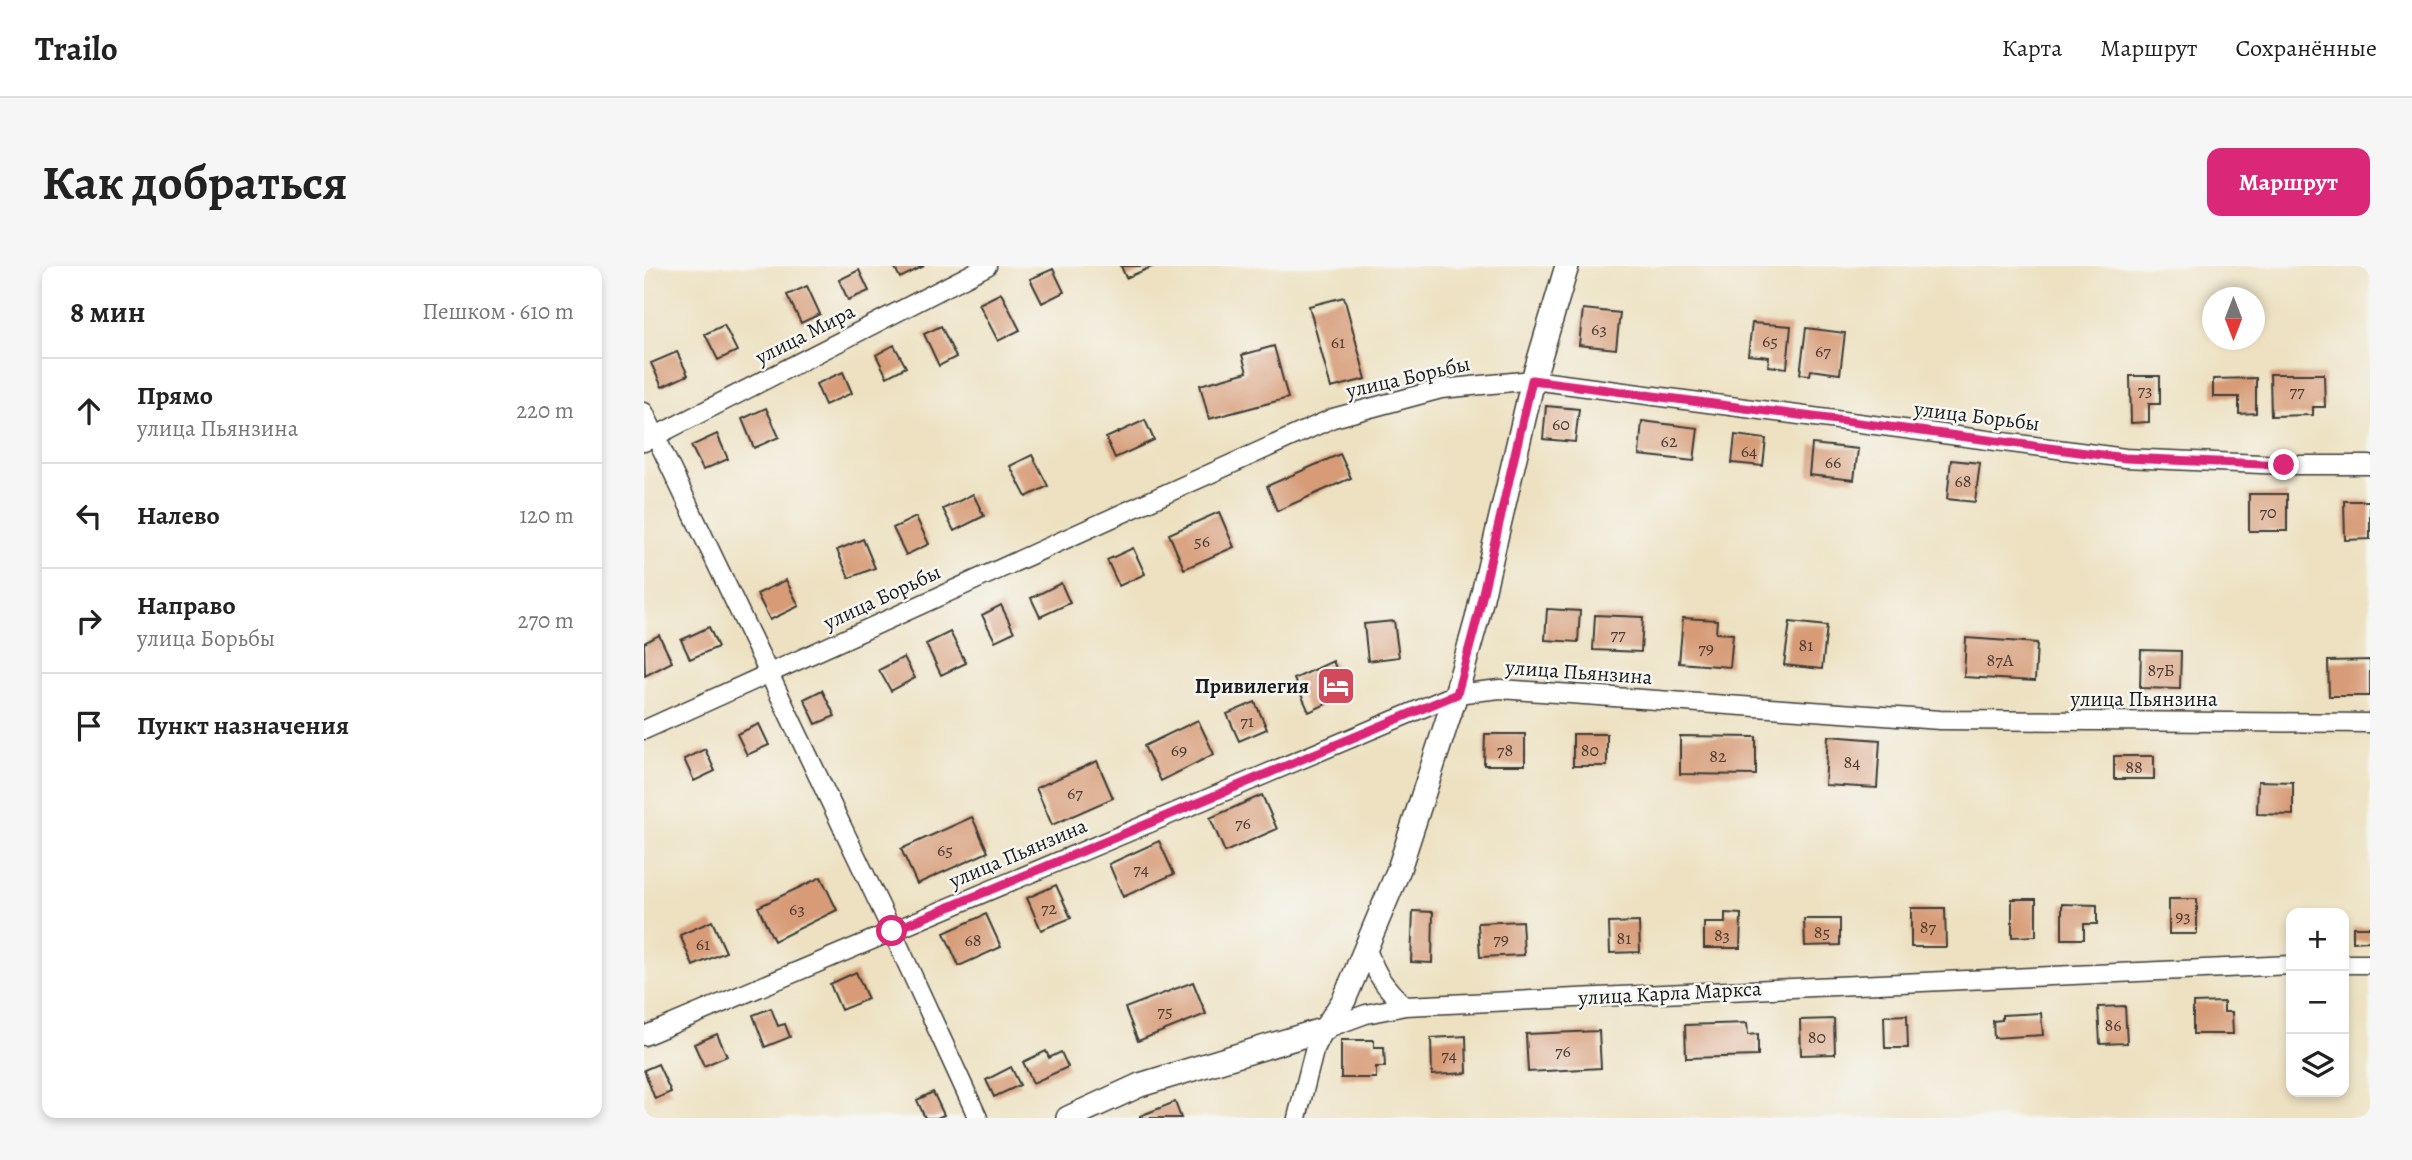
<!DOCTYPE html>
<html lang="ru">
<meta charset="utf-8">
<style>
:root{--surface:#fff;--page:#f6f6f6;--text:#222;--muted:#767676;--line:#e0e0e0;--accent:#db2777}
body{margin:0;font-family:Alegreya,serif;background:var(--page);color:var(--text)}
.controls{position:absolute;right:21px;bottom:21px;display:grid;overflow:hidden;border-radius:14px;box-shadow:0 4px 10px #0003}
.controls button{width:63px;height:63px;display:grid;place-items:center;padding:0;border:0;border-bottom:2px solid var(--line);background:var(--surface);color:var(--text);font:35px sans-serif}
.compass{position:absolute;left:1558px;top:21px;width:63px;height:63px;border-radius:50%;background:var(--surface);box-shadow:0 4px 10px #0003;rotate:180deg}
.stop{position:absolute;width:21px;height:21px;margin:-16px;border:5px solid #db2777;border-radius:50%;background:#fff}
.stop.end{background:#db2777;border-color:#fff;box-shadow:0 2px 7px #0008}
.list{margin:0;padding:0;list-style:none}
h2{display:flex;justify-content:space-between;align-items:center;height:91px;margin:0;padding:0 28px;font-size:30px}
h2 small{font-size:23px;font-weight:400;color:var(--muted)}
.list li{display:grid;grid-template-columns:46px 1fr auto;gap:21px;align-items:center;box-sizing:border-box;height:105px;padding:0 28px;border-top:2px solid var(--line)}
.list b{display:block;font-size:26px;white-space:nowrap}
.list p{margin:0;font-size:23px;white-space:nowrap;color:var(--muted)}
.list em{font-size:23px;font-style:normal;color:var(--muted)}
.icon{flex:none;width:38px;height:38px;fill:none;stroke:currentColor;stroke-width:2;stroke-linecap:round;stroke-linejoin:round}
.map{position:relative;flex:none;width:1726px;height:852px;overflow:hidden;border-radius:14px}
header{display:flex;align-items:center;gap:42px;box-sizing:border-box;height:98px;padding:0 35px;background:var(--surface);border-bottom:2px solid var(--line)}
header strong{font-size:33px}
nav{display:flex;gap:38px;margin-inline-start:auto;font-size:24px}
.intro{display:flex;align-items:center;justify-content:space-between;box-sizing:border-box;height:168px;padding:0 42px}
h1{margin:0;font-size:49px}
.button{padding:18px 32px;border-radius:14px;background:var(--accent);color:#fff;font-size:24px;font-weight:700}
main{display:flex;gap:42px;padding:0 42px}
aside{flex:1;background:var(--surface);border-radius:14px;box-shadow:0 4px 10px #0003}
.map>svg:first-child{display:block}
.building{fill:#d79b77}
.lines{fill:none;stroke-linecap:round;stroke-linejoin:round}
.minor-casing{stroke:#3b3a35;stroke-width:21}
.tertiary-casing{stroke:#3b3a35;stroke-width:26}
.minor{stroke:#fff;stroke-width:18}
.tertiary{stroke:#fff;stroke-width:23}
.route{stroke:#db2777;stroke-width:9}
.labels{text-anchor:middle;stroke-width:5;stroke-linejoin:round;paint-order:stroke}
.number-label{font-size:18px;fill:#4b3c33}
.street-label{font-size:21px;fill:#1c1c1c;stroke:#f6f6f2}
.poi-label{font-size:21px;font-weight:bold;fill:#1c1c1c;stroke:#f6f6f2;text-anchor:end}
</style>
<header>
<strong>Trailo</strong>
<nav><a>Карта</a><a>Маршрут</a><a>Сохранённые</a></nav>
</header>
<div class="intro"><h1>Как добраться</h1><a class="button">Маршрут</a></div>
<main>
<aside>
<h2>8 мин<small>Пешком · 610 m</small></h2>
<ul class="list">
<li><svg class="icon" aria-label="ahead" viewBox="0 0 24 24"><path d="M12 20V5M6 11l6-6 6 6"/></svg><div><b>Прямо</b><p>улица Пьянзина</p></div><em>220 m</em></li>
<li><svg class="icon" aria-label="left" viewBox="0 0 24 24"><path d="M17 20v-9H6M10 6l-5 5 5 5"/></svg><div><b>Налево</b></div><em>120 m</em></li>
<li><svg class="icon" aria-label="right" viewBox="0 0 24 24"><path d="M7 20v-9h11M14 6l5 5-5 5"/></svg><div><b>Направо</b><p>улица Борьбы</p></div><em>270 m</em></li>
<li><svg class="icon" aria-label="arrive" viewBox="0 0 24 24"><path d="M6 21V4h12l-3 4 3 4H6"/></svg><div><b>Пункт назначения</b></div></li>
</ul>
</aside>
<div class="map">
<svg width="1726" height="852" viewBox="0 0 1726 852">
<rect width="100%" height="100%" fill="#f6f6f2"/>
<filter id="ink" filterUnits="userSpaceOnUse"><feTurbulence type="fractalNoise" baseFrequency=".0143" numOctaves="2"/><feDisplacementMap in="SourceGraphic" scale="14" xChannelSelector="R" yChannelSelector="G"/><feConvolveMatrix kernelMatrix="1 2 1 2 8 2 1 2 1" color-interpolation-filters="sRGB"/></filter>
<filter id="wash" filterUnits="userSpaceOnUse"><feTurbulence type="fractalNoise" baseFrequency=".00686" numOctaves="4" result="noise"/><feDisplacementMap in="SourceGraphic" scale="28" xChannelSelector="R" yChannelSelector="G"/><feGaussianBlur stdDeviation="1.57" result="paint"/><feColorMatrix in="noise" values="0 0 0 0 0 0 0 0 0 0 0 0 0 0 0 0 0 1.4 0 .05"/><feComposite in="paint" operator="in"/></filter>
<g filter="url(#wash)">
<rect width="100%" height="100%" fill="#ede1c1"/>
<g id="blocks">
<path class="building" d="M250 0H280L256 12Z
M477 0H510L482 12Z
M409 3 420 26 398 37 386 13Z
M215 4 225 25 204 34 195 14Z
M163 20 176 48 157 57 143 29Z
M357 27 376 64 354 75 335 38Z
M700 31 722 113 687 122 665 40Z
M939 43 976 47 972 83 935 79Z
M1108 57 1147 60 1143 102 1124 100 1125 91 1104 89Z
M80 59 93 85 74 94 61 68Z
M297 60 312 91 295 100 280 68Z
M1162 62 1201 67 1196 108 1167 104 1166 109 1156 108Z
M250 79 262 101 243 111 232 89Z
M630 80 644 132 565 153 556 119 603 106 598 89Z
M33 86 44 109 18 121 7 97Z
M199 106 208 127 181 139 172 118Z
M1626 108H1680L1681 141H1669V149L1627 150Z
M1486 110H1516V138H1505V156L1487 157Z
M1612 112V147L1595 148V131H1569V113Z
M902 140 935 143 931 176 899 173Z
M122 142 135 171 110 182 98 153Z
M501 154 510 174 471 192 462 172Z
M998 155 1054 162 1050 195 995 189Z
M73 168 84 193 59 204 47 180Z
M1091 169 1122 173 1119 200 1088 197Z
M1168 178 1214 183 1210 214 1165 209Z
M696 188 707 212 633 245 623 220Z
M388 189 404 220 382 231 366 200Z
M1307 194 1336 197 1331 236 1303 233Z
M329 228 340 250 310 265 299 243Z
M1605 228H1643V265H1605Z
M1700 235H1726V273L1701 274Z
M575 246 590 281 540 303 525 268Z
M272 251 285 278 262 289 249 262Z
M219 273 231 302 205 312 193 284Z
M489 282 501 308 475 320 463 294Z
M142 314 155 340 126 354 113 328Z
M417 317 426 337 396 351 387 332Z
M357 339 370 366 351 375 338 349Z
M903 343 936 345 934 376 901 374Z
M951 349 999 351 997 386 949 384Z
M1039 352 1073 354 1072 367 1089 368 1086 401 1035 397Z
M750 355 755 391 724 395 720 358Z
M1146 356 1183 360 1178 403 1140 399Z
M65 361 74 381 46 393 37 374Z
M306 366 322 397 297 409 282 378Z
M15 369 28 396 1 410 0 377Z
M1322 372 1393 377 1391 415 1320 411Z
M1497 384 1537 385 1536 423 1496 422Z
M260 391 271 412 247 425 235 404Z
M1726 394V430H1685L1684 395Z
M689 395 704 428 665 446 650 413Z
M178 424 191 450 172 458 160 433Z
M611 436 623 463 595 475 583 448Z
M554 454 570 488 517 515 500 480Z
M115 458 125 479 103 489 93 468Z
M841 468H881V499H840Z
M929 468H963V500H929Z
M1036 470 1112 471V509L1036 508Z
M1184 470 1236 474 1233 522 1181 519Z
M61 483 71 505 50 515 40 493Z
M1470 490H1510V513H1470Z
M453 495 469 532 408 559 392 522Z
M1614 515 1649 516V549L1613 548Z
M618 529 633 563 581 586 566 552Z
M328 551 344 586 273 618 257 583Z
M515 575 530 608 479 631 465 598Z
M177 611 193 644 130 675 114 641Z
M412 619 427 652 397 664 383 632Z
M1368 633H1392V670L1368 671Z
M1525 633H1553V668H1525Z
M1418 638 1453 639V658H1440V673H1418Z
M1267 642H1301L1302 681H1267Z
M769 645 789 646 788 697 767 696Z
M1081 647 1097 648 1096 682H1060V657H1081Z
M342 648 357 681 315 700 300 667Z
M1160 653H1196V679L1161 680Z
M68 655 82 686 49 700 36 669Z
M878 655 880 689 836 691 834 657Z
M995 656 996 686 966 687 965 657Z
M1709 661H1726V675L1709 676Z
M212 706 224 733 197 744 186 718Z
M549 716 562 748 494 775 481 742Z
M1580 736V746H1588L1589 768H1549V737Z
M1481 740 1483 777 1456 778 1454 741Z
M127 742 134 760 141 758 146 771 121 781 109 749Z
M1397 747 1399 769 1350 772 1349 755 1358 754V749Z
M1263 749 1264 782H1241L1240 750Z
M1190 753 1191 788 1157 789 1156 754Z
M1103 757 1104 769 1114 768V790L1042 792 1041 759Z
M955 765 957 802 884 806 882 768Z
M73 768 83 790 60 800 50 778Z
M822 770 823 807 788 809 787 772Z
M697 774H730V781H740L741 801H732V812H697Z
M402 785 405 792 417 786 424 801 389 817 379 796Z
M14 798 27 826 11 833 0 804Z
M367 801 376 819 350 831 342 814Z
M289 826 300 849 293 852H281L273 834Z
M531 836 537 852H496V850Z"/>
</g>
</g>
<g filter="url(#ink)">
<use href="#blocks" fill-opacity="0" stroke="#3b3a35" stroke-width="2"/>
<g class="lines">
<g class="minor-casing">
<path id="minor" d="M0 146 248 665 334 852
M0 176 343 0
M0 464 689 152 797 123 889 114 1481 192 1640 199H1726
M722 681C732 708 739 720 761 740
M1700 698H1726
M0 770 812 428 856 423 1296 454 1726 457
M653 852 670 785 681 763 722 748 761 740 1647 699"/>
</g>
<g class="tertiary-casing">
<path id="tertiary" d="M424 852 496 819 681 763 700 734 755 603 812 428 833 353 889 114 923 0"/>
</g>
<use href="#minor" class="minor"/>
<use href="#tertiary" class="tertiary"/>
</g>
</g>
<g class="lines" filter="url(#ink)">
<path class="route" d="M248 665 813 428 833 353 888 114 1481 192 1640 199"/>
</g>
<defs>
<g id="hotel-square" transform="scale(2.0125)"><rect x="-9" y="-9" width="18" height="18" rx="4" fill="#d1495b" stroke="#f6f6f2"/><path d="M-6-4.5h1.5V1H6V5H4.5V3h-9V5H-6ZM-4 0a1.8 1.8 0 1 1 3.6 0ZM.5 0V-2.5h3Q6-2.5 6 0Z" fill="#fff"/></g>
</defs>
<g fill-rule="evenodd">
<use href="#hotel-square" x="692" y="420"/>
</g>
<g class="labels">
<g class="number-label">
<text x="955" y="69">63</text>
<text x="1126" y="81">65</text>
<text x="694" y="82">61</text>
<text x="1179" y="91">67</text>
<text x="1501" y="130">73</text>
<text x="1653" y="131">77</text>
<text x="917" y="164">60</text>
<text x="1025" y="181">62</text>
<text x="1105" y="191">64</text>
<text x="1189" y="202">66</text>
<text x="1319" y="221">68</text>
<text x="1624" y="252">70</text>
<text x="558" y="281">56</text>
<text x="974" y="374">77</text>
<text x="1162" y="385">81</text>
<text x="1062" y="388">79</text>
<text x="1356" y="400">87А</text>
<text x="1517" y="410">87Б</text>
<text x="603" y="461">71</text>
<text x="535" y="490">69</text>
<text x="861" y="490">78</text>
<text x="946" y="490">80</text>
<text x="1074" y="496">82</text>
<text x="1208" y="502">84</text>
<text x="1490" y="507">88</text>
<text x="431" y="533">67</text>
<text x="599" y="563">76</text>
<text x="301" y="590">65</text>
<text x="497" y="609">74</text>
<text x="405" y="648">72</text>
<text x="153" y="649">63</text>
<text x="1539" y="656">93</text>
<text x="1284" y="667">87</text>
<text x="1178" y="672">85</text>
<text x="1078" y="675">83</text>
<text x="980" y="678">81</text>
<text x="857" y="679">79</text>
<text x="329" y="680">68</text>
<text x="59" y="684">61</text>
<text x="521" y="751">75</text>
<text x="1469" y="765">86</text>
<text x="1173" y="777">80</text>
<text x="919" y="791">76</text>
<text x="805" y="795">74</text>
</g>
<g class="street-label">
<text transform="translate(161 68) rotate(-27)" y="7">улица Мира</text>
<text transform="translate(764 111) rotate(-13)" y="7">улица Борьбы</text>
<text transform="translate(1333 150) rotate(7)" y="7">улица Борьбы</text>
<text transform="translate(238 331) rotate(-25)" y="7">улица Борьбы</text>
<text transform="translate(935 406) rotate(4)" y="7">улица Пьянзина</text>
<text x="1500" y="440">улица Пьянзина</text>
<text transform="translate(374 587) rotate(-23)" y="7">улица Пьянзина</text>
<text transform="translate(1026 727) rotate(-3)" y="7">улица Карла Маркса</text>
</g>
<g class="poi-label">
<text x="665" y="427">Привилегия</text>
</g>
</g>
</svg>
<div class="controls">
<button>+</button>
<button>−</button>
<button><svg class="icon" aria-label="layers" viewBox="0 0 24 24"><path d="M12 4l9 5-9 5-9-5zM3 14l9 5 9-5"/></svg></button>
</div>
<svg class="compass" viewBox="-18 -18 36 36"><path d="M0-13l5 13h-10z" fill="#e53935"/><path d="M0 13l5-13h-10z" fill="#767676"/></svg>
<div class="stop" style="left:248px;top:665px"></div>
<div class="stop end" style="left:1640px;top:199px"></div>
</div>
</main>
